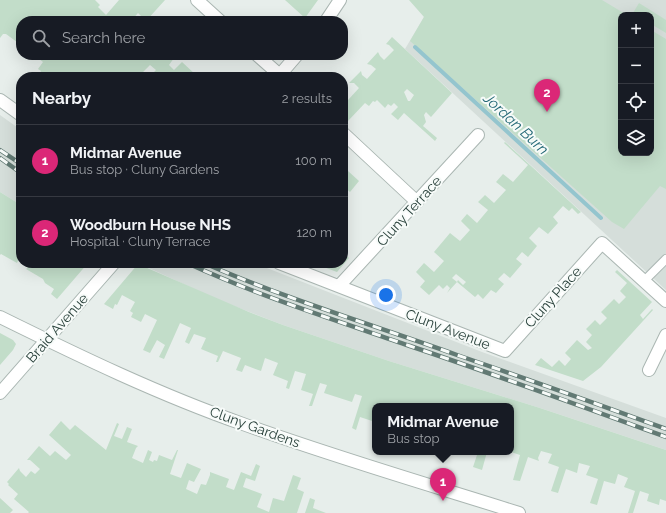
<!DOCTYPE html>
<meta charset="utf-8">
<style>
:root{--surface:#171b24;--page:#242831;--text:#f1f3f6;--muted:#9ea1a6;--line:#363941;--accent:#db2777}
body{margin:0;font-family:Raleway,sans-serif;background:var(--page);color:var(--text)}
.controls{position:absolute;right:12px;top:12px;display:grid;overflow:hidden;border-radius:8px;box-shadow:0 4px 16px #0002}
.controls button{width:36px;height:36px;display:grid;place-items:center;padding:0;border:0;border-bottom:1px solid var(--line);background:var(--surface);color:var(--text);font:20px sans-serif}
.you{position:absolute;left:386px;top:295px;width:14px;height:14px;margin:-10px;border:3px solid #fff;border-radius:50%;background:#1a73e8;box-shadow:0 0 0 6px #1a73e833}
.badge{display:grid;place-items:center;width:26px;height:26px;border-radius:50%;background:var(--accent);color:#fff;font-size:13px;font-weight:700}
.pin{position:absolute;translate:-50% -33px;filter:drop-shadow(0 1px 2px #0008)}
.pin::after{content:'';position:absolute;top:21px;width:14px;height:12px;background:inherit;clip-path:polygon(0 0,100% 0,50% 100%)}
.popup{position:absolute;left:372px;top:403px;width:142px;height:52px;box-sizing:border-box;display:grid;place-content:center;border-radius:8px;background:var(--surface);filter:drop-shadow(0 1px 3px #0005);font-size:13px;white-space:nowrap;color:var(--muted)}
.popup b{font-size:15px;color:var(--text)}
.popup::after{content:'';position:absolute;left:50%;top:100%;margin-left:-8px;border:8px solid transparent;border-top-color:var(--surface)}
.list{margin:0;padding:0;list-style:none}
h2{display:flex;justify-content:space-between;align-items:center;height:52px;margin:0;padding:0 16px;font-size:17px}
h2 small{font-size:13px;font-weight:400;color:var(--muted)}
.list li{display:grid;grid-template-columns:26px 1fr auto;gap:12px;align-items:center;box-sizing:border-box;height:72px;padding:0 16px;border-top:1px solid var(--line)}
.list b{display:block;font-size:15px;white-space:nowrap}
.list p{margin:0;font-size:13px;white-space:nowrap;color:var(--muted)}
.list em{font-size:13px;font-style:normal;color:var(--muted)}
.icon{flex:none;width:22px;height:22px;fill:none;stroke:currentColor;stroke-width:2;stroke-linecap:round;stroke-linejoin:round}
.map{position:relative;flex:none;width:666px;height:513px;overflow:hidden}
.search{position:absolute;background:var(--surface);box-shadow:0 4px 16px #0002;left:16px;top:16px;width:332px;height:44px;display:flex;align-items:center;gap:10px;box-sizing:border-box;padding:0 14px;border-radius:16px;color:var(--muted);font-size:15px}
.panel{position:absolute;background:var(--surface);box-shadow:0 4px 16px #0002;left:16px;top:72px;width:332px;height:196px;border-radius:16px}
.map>svg:first-child{display:block}
.built{fill:#d5deda;fill-rule:evenodd}
.green{fill:#c2ddc9;fill-rule:evenodd}
.lines{fill:none;stroke-linecap:round;stroke-linejoin:round}
.stream{stroke:#94c5ce;stroke-width:4}
.service-casing{stroke:#aab6b2;stroke-width:10}
.minor-casing{stroke:#aab6b2;stroke-width:14}
.tertiary-casing{stroke:#aab6b2;stroke-width:14}
.service{stroke:#fff;stroke-width:8}
.minor{stroke:#fff;stroke-width:12}
.tertiary{stroke:#fff;stroke-width:12}
.rail-casing{stroke:#627a74;stroke-width:4.5}
.rail{stroke:#f7fbf9;stroke-width:3;stroke-dasharray:9;stroke-linecap:butt}
.labels{text-anchor:middle;stroke-width:4;stroke-linejoin:round;paint-order:stroke}
.street-label{font-size:14px;fill:#273f39;stroke:#f7fbf9}
.water-label{font-size:15px;font-style:italic;fill:#256977;stroke:#f7fbf9}
</style>
<div class="map">
<svg width="666" height="513" viewBox="0 0 666 513">
<rect width="100%" height="100%" fill="#e7eeeb"/>
<path class="built" d="M434 0H666V290L405 49ZM621 15H651V153H621Z
M0 115 21 130V205L0 192Z
M138 263H254L482 352 666 418V450L540 408 389 361 283 325 216 299Z"/>
<path class="green" d="M0 0H95L100 5 98 7 106 15 119 0H165L146 21 138 13 131 21H21V45L6 34H3L0 38Z
M285 0H318L305 18Z
M409 0H602L627 15H621V153H651V30L666 39V189L660 186 624 229 612 222 410 41 424 17Z
M639 3 666 20V33L651 24V15H636L633 13Z
M392 37 452 93 431 117 426 112 424 115 426 122 423 126 437 138 435 141 404 113 398 120 391 114 398 107 394 103 391 106 388 104 385 108 377 100 375 102 373 101 369 106 365 103 348 121 343 116V95L348 100 359 88 354 83H349L361 71 362 75 367 79 376 69 371 65 367 64 378 52 380 56 384 60 394 50 389 45 386 44ZM407 89 414 95 410 101H408L404 92Z
M34 55H175L177 57 174 58 169 65 174 70 182 62 196 75 193 77H149L156 70 150 65 141 74 145 77H52L53 76 48 72 43 77 38 76 41 71 38 69 43 62Z
M505 142 581 212 578 214 572 208 569 211 563 206 553 217 558 223 548 234 539 227 529 238 537 246 528 257 522 252 516 259 522 264 510 278 504 273 498 279 504 284 496 293 491 290 483 299 478 294 475 297 457 282 458 280 463 285 466 282 456 274 452 278 457 282 447 293 450 288 447 285 443 289 439 285 429 295 420 287 425 281 416 272 424 263 434 272 444 261 434 252 450 233 460 241 470 230 461 221 467 214 477 223 488 210 478 202 485 195 494 203 506 190 496 182 503 174 513 182 528 165 504 143Z
M348 171 359 181 350 192 343 186V176Z
M0 192 21 205V254L17 263 1 254 0 255Z
M343 253 349 258 337 272 313 263H343Z
M32 263H88L57 299 51 294 54 289 45 283 43 279 26 269Z
M138 264 249 312 283 325 389 361 540 408 666 450V501L660 499 659 505 647 501 649 494 640 491 633 513H628L635 491 624 487 628 478 618 474 615 484 604 481 597 505 590 503 598 479 586 475 590 466 579 463 577 473 566 469 558 493 551 491 559 467 548 463 552 454 541 451 538 458 539 461 528 457 520 481 513 480 520 455 511 452 514 443 511 441V406H394L387 404 386 406H375V422L360 417 356 430 352 428 362 396 355 394 352 402 324 393 327 385 320 383 312 406H309L313 394 301 390 306 374 295 371 289 389 286 388 288 381 273 375 278 363 265 358 261 371 245 365 242 372 236 370 241 358 223 351 218 362H216L218 356 201 349 206 338 194 334 189 344 185 342 191 328 180 323 164 359 159 357 165 345 157 340 150 353 143 350 157 320 145 314 141 322 131 317 133 313 130 311 135 302 122 295 117 305 115 304 113 309 104 304Z
M617 270 652 302 640 315 643 319 652 309 653 310 601 367 583 381 535 365 541 358 552 367 559 360 565 366 571 359 565 353 577 340 588 350 592 348 586 342 592 335 586 329 595 320 600 325 607 318 601 312 614 299 619 304 626 297 620 291 627 283 615 272Z
M0 333 13 340 16 344 13 350 0 365Z
M61 421 70 430 75 425 106 450 117 423 119 424 114 436 122 439 127 427 132 429 127 442 138 446 136 448 132 458 143 463 148 450 152 452 149 460 153 462 154 460 157 461 159 455 172 460 177 450H178L170 474 181 478 187 463 201 469 194 482 189 480 186 489 197 494 201 484 206 485 210 475V472L229 479 226 487 234 490 241 472 251 476 256 464 260 466 255 481 246 478 243 487 262 494 257 507 269 512 273 498 284 501 293 475 301 478 297 489 304 492 297 513H28L29 512 14 499 18 494 8 485 9 484 7 482 19 468 20 471 26 477 31 471 35 474 40 469 30 460H27L39 446 50 456 55 451 66 460 71 455 49 435Z
M478 452H487L482 470 473 467Z
M0 498 13 510 10 513H0Z
M310 498 315 500 313 508 326 513H305Z"/>
<g class="lines">
<path class="stream" d="M415 47 601 218"/>
<g class="service-casing">
<path id="service" d="M644 281 666 259"/>
</g>
<g class="minor-casing">
<path id="minor" d="M197 0 220 21
M326 21 340 0
M257 55 282 77
M278 77 297 55
M0 100 21 115
M343 133 417 202
M279 263 505 351 602 243 666 301
M339 286 478 135
M649 370 666 335
M0 393 114 263"/>
</g>
<g class="tertiary-casing">
<path id="tertiary" d="M0 317C79 356 160 395 243 424 334 457 427 484 519 513"/>
</g>
<use href="#service" class="service"/>
<use href="#minor" class="minor"/>
<use href="#tertiary" class="tertiary"/>
<g class="rail-casing">
<path id="rail" d="M0 150 21 164
M0 158 21 173
M187 263C259 296 335 320 410 346 496 375 581 406 666 437
M204 263C286 299 373 325 457 355 527 379 597 404 666 429"/>
</g>
<use href="#rail" class="rail"/>
</g>
<g class="labels">
<g class="street-label">
<text transform="translate(409 211) rotate(-48)" y="5">Cluny Terrace</text>
<text transform="translate(553 297) rotate(-48)" y="5">Cluny Place</text>
<text transform="translate(57 328) rotate(-49)" y="5">Braid Avenue</text>
<text transform="translate(448 329) rotate(21)" y="5">Cluny Avenue</text>
<text transform="translate(255 427) rotate(20)" y="5">Cluny Gardens</text>
</g>
<g class="water-label">
<text transform="translate(516 124) rotate(43)" y="5">Jordan Burn</text>
</g>
</g>
</svg>
<div class="controls">
<button>+</button>
<button>−</button>
<button><svg class="icon" aria-label="locate" viewBox="0 0 24 24"><circle cx="12" cy="12" r="6"/><path d="M12 2v4M12 18v4M2 12h4M18 12h4"/></svg></button>
<button><svg class="icon" aria-label="layers" viewBox="0 0 24 24"><path d="M12 4l9 5-9 5-9-5zM3 14l9 5 9-5"/></svg></button>
</div>
<div class="you"></div>
<div class="pin badge" style="left:443px;top:501px">1</div>
<div class="popup"><b>Midmar Avenue</b>Bus stop</div>
<div class="pin badge" style="left:547px;top:112px">2</div>
<div class="search"><svg class="icon" aria-label="search" viewBox="0 0 24 24"><circle cx="10" cy="10" r="6"/><path d="M15 15l6 6"/></svg>Search here</div>
<section class="panel">
<h2>Nearby<small>2 results</small></h2>
<ul class="list">
<li><span class="badge">1</span><div><b>Midmar Avenue</b><p>Bus stop · Cluny Gardens</p></div><em>100 m</em></li>
<li><span class="badge">2</span><div><b>Woodburn House NHS</b><p>Hospital · Cluny Terrace</p></div><em>120 m</em></li>
</ul>
</section>
</div>
